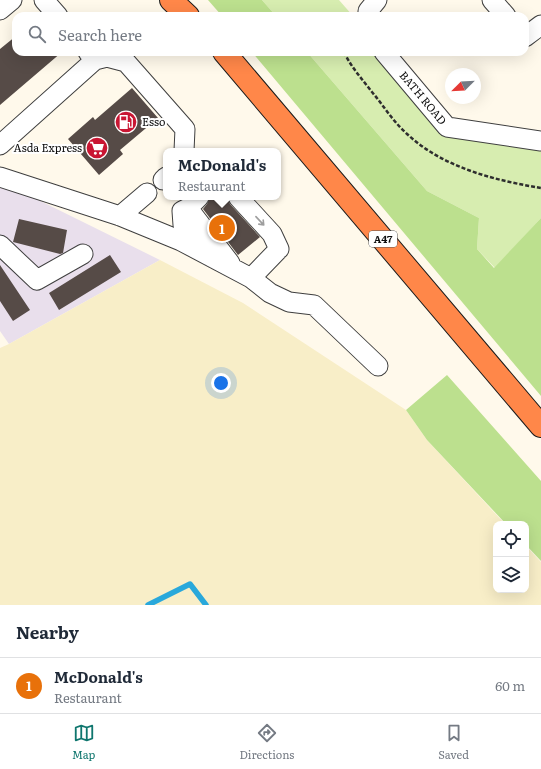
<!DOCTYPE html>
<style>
:root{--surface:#fff;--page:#f6f6f7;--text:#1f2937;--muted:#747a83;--line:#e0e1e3;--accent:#0f766e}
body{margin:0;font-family:Literata,serif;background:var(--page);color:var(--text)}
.controls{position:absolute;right:12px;bottom:12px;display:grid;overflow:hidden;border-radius:8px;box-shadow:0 4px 16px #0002}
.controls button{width:36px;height:36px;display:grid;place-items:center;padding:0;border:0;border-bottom:1px solid var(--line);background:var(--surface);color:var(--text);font:20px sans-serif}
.compass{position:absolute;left:445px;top:68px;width:36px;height:36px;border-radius:50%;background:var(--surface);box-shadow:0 4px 16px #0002;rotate:246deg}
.you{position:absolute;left:221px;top:383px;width:14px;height:14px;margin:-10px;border:3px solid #fff;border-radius:50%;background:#1a73e8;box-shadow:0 0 0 6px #1a73e833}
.badge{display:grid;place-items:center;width:26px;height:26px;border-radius:50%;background:var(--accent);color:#fff;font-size:13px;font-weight:700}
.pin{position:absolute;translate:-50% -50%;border:2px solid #fff;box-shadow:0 1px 4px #0006}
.popup{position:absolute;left:163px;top:148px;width:118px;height:52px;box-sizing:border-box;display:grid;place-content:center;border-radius:8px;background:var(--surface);filter:drop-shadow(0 1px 3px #0005);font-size:13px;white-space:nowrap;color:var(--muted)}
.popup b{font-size:15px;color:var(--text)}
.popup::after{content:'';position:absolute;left:50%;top:100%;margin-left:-8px;border:8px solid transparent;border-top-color:var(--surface)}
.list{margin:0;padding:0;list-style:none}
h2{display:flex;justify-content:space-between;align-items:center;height:52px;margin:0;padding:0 16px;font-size:17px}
h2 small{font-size:13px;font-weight:400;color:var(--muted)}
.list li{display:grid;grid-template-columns:26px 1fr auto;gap:12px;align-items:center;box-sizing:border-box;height:56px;padding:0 16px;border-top:1px solid var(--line)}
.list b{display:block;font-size:15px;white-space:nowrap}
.list p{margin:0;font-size:13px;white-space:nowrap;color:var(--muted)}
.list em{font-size:13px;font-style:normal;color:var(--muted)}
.icon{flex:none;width:22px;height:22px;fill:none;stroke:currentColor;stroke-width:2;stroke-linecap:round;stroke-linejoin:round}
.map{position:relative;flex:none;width:541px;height:605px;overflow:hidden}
.search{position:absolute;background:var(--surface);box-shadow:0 4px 16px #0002;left:12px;right:12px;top:12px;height:44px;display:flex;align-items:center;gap:10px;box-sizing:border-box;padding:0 14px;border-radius:12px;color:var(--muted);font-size:15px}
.sheet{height:108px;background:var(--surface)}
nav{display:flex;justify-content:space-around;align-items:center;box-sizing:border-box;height:56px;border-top:1px solid var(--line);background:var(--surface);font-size:11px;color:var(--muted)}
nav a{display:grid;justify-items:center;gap:2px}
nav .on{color:var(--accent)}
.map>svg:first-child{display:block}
.industrial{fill:#e9dfec}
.farmland{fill:#f8eec8}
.green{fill:#d7edb0}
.forest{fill:#bce08e}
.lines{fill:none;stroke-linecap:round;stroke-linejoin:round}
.stream{stroke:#29a8db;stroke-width:5.5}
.building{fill:#564b47}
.minor-casing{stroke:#3f3f3f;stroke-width:21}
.highway-casing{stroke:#1d1d1d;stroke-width:24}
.path{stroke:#2e2e2e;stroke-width:2.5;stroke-dasharray:4 2;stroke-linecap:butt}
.minor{stroke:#fff;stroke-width:19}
.highway{stroke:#ff8749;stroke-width:22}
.oneway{stroke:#9e9e9e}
.labels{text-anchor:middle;stroke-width:4;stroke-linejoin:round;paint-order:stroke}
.shield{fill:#fff;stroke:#555;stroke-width:1}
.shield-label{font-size:10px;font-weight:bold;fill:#0c0c0c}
.street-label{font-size:11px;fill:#0c0c0c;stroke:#fff}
.poi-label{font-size:11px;fill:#0c0c0c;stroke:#fff;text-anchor:start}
</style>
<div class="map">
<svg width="541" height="605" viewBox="0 0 541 605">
<rect width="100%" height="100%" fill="#fff9eb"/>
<path class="industrial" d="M0 181 160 260 9 344 0 331Z"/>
<path class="farmland" d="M160 260 243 303 406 410 427 440 505 524H496V590H526V546L541 562V605H0V348L9 344Z"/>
<path class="green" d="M262 0H339L353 16H276Z
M307 52H384L447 127 541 141V218L495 268 477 249 479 218 427 191Z"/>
<path class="forest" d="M208 0H262L276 16H222Z
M252 52H307L427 191 479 218 477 249 494 268 541 218V396Z
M447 375 541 481V561L526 545V524H506L427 440 406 410Z"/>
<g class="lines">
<path class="stream" d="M148 605 190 584 206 605"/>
</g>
<path class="building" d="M16 36V52H62L0 105V49Z
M132 88 158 118 120 150 123 154 99 175 68 139 93 117 95 120Z
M210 197H227L230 204 260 237 238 255 203 209 207 204Z
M19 219 67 230 63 253 60 254 13 242Z
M110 255 121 272 59 310 49 293Z
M0 265 30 310 13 321 0 301Z"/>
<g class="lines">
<g class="minor-casing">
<path id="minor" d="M44 0 58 16
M492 0 506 16
M0 10 12 0
M368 16V11L377 0
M525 37 541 25
M384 52 447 127 541 141
M95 60 107 57 126 62 185 129 184 151
M0 145 95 60 88 52
M0 177 120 216 181 241 251 278 279 249
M163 180 166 177
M199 197 188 208 230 263
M238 197 272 234 279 249
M188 208 182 211 183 225 189 232 207 241
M120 216 147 193
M0 245 37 280 83 254
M251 278 270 293 289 302 314 305 378 366"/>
</g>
<g class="highway-casing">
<path id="highway" d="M171 0 188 16
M224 52 541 426"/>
</g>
<path class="path" d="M344 52C351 67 362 79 372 92 383 105 392 120 405 132 441 167 493 180 541 188"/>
<use href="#minor" class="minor"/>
<use href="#highway" class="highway"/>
</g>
<defs><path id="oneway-shaft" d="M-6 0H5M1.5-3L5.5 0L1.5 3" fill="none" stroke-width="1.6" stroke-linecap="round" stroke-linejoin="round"/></defs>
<use class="oneway" href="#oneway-shaft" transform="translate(260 221) rotate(47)"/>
<defs>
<g id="fuel-disc" transform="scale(1.15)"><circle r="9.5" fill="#c91633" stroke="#fff"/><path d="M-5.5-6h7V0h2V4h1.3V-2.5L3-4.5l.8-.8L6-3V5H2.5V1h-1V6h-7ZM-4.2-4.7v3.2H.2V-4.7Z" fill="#fff"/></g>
<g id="supermarket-disc" transform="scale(1.15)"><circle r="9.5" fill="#c91633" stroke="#fff"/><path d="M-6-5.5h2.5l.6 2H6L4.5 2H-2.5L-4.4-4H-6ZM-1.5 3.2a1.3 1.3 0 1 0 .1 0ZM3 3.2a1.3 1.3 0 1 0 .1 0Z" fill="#fff"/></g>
</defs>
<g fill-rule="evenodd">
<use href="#fuel-disc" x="126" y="122"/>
<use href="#supermarket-disc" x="97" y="148"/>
</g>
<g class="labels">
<rect class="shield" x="369" y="231" width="28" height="16" rx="3"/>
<g class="shield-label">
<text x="383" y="243">A47</text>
</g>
<g class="street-label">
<text transform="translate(423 98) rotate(50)" y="4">BATH ROAD</text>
</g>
<g class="poi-label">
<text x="142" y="126">Esso</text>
<text x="82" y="152" text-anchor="end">Asda Express</text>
</g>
</g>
</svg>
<div class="controls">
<button><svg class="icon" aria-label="locate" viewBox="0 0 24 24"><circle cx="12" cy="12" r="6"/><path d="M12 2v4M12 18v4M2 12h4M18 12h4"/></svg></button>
<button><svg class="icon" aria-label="layers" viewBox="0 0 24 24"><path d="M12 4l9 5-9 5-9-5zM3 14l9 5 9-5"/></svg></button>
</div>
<svg class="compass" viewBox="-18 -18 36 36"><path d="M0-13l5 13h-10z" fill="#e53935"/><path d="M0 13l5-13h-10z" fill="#747a83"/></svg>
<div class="you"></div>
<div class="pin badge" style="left:222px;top:228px;background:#e8710a">1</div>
<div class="popup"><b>McDonald's</b>Restaurant</div>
<div class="search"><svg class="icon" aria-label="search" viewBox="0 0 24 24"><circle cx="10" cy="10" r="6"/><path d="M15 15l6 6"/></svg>Search here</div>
</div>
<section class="sheet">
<h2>Nearby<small></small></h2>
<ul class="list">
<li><span class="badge" style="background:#e8710a">1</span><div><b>McDonald's</b><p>Restaurant</p></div><em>60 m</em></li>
</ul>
</section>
<nav>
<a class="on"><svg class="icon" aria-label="map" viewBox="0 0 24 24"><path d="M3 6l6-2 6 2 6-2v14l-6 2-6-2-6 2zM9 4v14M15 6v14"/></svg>Map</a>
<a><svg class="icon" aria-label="directions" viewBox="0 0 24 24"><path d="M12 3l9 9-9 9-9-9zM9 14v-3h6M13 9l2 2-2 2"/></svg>Directions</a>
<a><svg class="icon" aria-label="saved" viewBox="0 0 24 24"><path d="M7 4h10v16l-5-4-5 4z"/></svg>Saved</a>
</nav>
